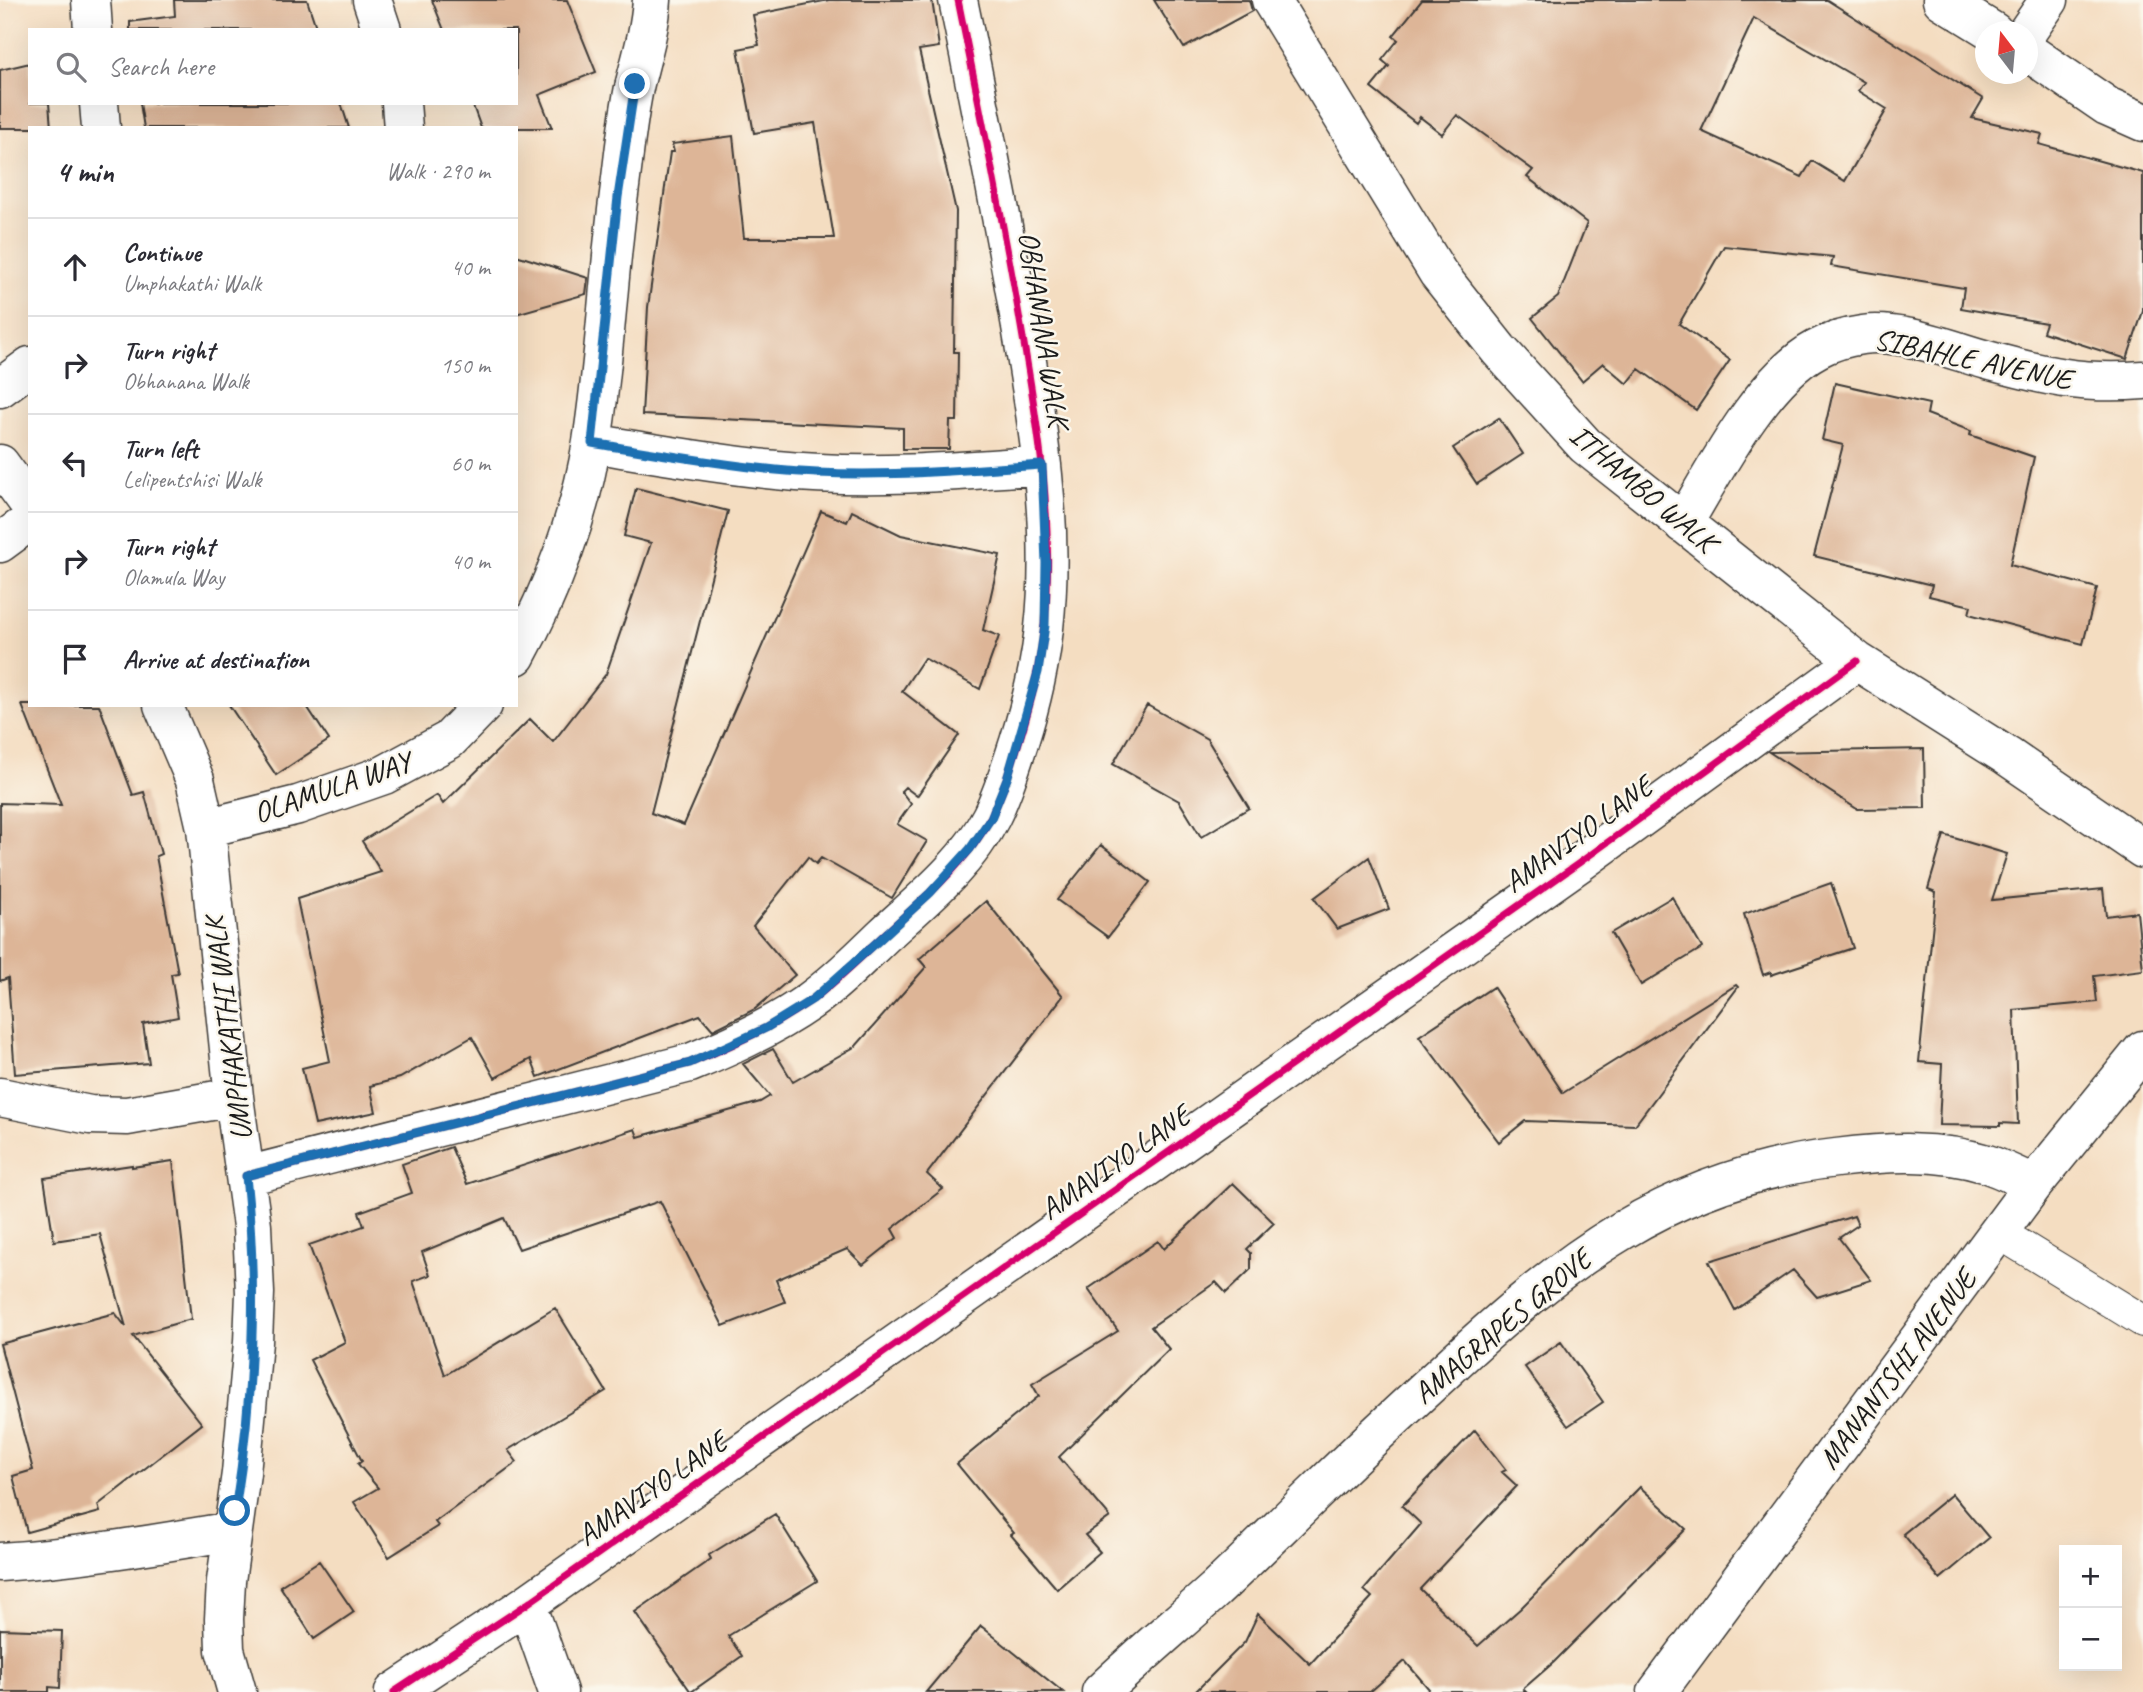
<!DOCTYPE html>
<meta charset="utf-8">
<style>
:root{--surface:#fff;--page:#f7f7f7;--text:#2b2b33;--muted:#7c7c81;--line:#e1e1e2}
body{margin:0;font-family:Caveat,sans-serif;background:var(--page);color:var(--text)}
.controls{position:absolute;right:21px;bottom:21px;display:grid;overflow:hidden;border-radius:0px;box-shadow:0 7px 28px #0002}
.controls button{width:63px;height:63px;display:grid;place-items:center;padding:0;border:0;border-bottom:2px solid var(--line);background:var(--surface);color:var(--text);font:35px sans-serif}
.compass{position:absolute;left:1975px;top:21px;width:63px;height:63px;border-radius:50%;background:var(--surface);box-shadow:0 7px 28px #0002;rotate:344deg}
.stop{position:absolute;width:21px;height:21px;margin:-16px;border:5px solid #1f6fb2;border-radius:50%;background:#fff}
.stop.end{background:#1f6fb2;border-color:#fff;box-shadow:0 2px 7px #0008}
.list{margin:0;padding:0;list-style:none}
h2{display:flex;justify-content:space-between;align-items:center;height:91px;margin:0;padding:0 28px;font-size:30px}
h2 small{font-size:23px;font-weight:400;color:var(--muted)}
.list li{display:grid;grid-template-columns:46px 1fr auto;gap:21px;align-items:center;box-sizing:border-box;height:98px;padding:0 28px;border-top:2px solid var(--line)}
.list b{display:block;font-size:26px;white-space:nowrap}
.list p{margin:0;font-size:23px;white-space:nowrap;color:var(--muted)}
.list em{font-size:23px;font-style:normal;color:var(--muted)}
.icon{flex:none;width:38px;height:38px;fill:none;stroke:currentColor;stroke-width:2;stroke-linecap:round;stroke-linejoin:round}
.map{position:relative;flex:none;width:2143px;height:1692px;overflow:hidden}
.search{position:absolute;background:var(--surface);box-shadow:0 7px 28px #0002;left:28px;top:28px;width:490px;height:77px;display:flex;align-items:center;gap:18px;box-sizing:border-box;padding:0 24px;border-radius:0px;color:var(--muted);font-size:26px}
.panel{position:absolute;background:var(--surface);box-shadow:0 7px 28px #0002;left:28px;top:126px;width:490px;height:581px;border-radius:0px}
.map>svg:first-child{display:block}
.building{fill:#ddb597;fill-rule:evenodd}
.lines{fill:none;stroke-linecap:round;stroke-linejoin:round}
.service-casing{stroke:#3c3935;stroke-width:34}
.minor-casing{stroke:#3c3935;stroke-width:41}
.service{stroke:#fff;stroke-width:32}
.minor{stroke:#fff;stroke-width:38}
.cycleway-casing{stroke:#fbf7ec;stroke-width:11}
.cycleway{stroke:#d6006c;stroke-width:7}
.route{stroke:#1f6fb2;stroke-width:9}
.labels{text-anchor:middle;stroke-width:5;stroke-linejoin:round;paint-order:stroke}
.street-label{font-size:30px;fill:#1c1c1c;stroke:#fbf7ec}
</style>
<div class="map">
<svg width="2143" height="1692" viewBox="0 0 2143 1692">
<rect width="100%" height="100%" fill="#fbf7ec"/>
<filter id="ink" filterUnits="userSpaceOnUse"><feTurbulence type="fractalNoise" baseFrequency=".0143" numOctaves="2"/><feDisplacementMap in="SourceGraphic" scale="14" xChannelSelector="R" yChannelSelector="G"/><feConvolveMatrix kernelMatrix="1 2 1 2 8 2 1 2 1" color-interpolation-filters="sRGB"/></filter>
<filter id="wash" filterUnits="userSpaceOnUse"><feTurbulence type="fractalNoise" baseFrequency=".00686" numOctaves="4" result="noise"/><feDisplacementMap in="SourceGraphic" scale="28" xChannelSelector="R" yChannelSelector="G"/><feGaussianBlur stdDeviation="1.57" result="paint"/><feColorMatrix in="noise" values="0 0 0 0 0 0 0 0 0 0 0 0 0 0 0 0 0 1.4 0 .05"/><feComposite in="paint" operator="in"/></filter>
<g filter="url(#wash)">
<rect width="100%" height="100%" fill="#f4ddc1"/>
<g id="blocks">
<path class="building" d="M174 0H307L317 30H130V22L175 16Z
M432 0H567L596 72 539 95 552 128H481L472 103H516V30H444Z
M829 0H932L939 47 919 50 956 211 954 352H958L957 421H950L949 449H903V428L642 415 648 307 670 152H674L672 144 733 136 744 238H834L815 123 754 133 738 49 759 45 753 15Z
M1154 0H1249L1252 11 1184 48Z
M1422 0H1827L1983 99 1972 118 2042 134 2039 144 2143 173V311L2127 359 2043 332 2046 323 1961 308 1964 288 1831 266 1833 257 1724 246 1679 324 1730 360 1696 410 1639 369 1627 384 1603 363 1582 381 1532 318 1558 297 1587 223 1527 177 1533 170 1457 115 1442 134 1420 117 1416 123 1371 88 1389 66 1382 60 1398 40 1393 36ZM1754 18 1864 82 1858 91 1887 109 1845 181 1812 161 1802 177 1701 131Z
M30 63V103H49L51 128H0V70Z
M140 103H341L349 128H144Z
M516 255 588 278 586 294 516 314Z
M1835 383 1929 404 1927 414 1971 431 1970 435 2034 457 2010 565 2097 588 2083 644 1969 614 1971 606 1929 596 1932 585 1814 556 1843 445 1822 440Z
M1499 418 1523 454 1477 484 1453 448Z
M636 488 728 511 651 813 684 825 821 511 847 522 852 511 901 535 1000 555 983 630 999 636 980 689 924 658 902 691 959 735 917 796 905 787 901 791 911 804 897 824 927 841 892 898 821 858 816 864 808 857 753 926 795 975 755 1009 713 1030 700 1015 538 1077 531 1059 495 1078 472 1037 400 1078 370 1086 376 1112 315 1125 302 1068 330 1061 297 899 381 872 362 841 437 795 443 804 530 719 553 742 606 674 651 543 624 536Z
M22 705H99L133 795 144 792 161 854 156 856 178 973 171 974 178 1017 143 1024 149 1063 15 1074 8 978 0 981V803L61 805Z
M229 705H306L329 740 276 775Z
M1147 705 1207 739 1249 808 1201 837 1179 801 1113 764Z
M1924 749 1925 808 1857 809 1769 752Z
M1944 835 2007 854 1992 900 2103 889 2106 916 2137 912 2143 970 2094 976 2097 1002 2014 1010 2018 1124 2000 1123V1126L1939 1125 1942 1064 1919 1062 1936 892 1928 889Z
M1101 845 1150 882 1108 937 1057 900Z
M1369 857 1389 909 1337 929 1314 898Z
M1831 883 1853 948 1771 975V972L1763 975 1744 914Z
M1672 897 1702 948 1641 985 1611 933Z
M986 901 1063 996 927 1174 943 1189 892 1229 897 1238 863 1265 847 1249 776 1280 785 1302 723 1326 660 1201 519 1249 504 1218 422 1252 430 1275 413 1281 445 1375 555 1308 606 1391 508 1450 517 1462 435 1522 438 1526 389 1557 354 1502 378 1488 358 1464 362 1461 310 1360 345 1342 309 1245 364 1226 359 1212 412 1193 402 1164 451 1147 467 1184 635 1129 638 1137 760 1102 770 1096 743 1064 773 1049 793 1082 856 1046 926 967 919 959Z
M1736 985 1738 987 1635 1125 1525 1121 1499 1142 1419 1036 1493 987 1563 1093Z
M173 1161 191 1319 133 1336 202 1424 98 1505 100 1512 27 1532 13 1476 33 1470 0 1344 115 1313 126 1327 100 1234 54 1241 44 1178 132 1165V1167Z
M1233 1183 1274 1223 1247 1249 1251 1253V1269L1226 1293 1216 1282 1151 1327 1169 1349 1059 1457 1110 1517 1085 1535 1100 1552 1057 1589 1011 1535 1014 1533 957 1464 1039 1396 1032 1384 1118 1331 1088 1289 1158 1241 1164 1249Z
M1854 1216 1858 1225 1839 1238 1871 1280 1817 1297 1793 1270 1735 1310 1709 1261Z
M1561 1342 1603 1402 1568 1426 1525 1367Z
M1475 1430 1506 1470 1502 1472 1517 1486 1420 1589 1478 1646 1521 1608 1640 1487 1686 1529 1554 1662 1523 1689 1526 1692H1426L1429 1689 1405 1661 1370 1692H1195L1245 1642 1258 1614 1310 1664 1372 1597 1364 1590 1421 1524 1402 1506Z
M1952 1494 1989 1538 1940 1579 1903 1534Z
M775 1514 817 1581 728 1636 742 1656 691 1692 635 1612 711 1559 709 1555Z
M319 1561 354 1612 314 1639 280 1586Z
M981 1626 1063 1692H926Z
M0 1629 62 1631 60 1688 49 1687V1692H0Z"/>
</g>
</g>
<g filter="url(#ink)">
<use href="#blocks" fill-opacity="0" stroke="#3c3935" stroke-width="2"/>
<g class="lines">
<g class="service-casing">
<path id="service" d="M1998 1232 2143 1321"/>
</g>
<g class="minor-casing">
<path id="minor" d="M91 0 93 30
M372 0 382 30
M1271 0 1438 273 1499 350 1585 445 1857 661 2007 756 2143 849
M1942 0 1994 32
M2027 32 2049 0
M2028 52 2107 106 2143 122
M99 103 101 128
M401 103 403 128
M0 388 30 366
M592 443C653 453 714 464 776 470 864 479 954 472 1042 465
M0 464 30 505
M1683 524C1714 472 1762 378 1817 349 1830 342 1848 337 1862 335 1899 329 1951 350 1987 360 2045 376 2082 385 2143 380
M0 543 30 521
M516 656C552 591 580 516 592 442 605 360 608 276 619 194 624 157 627 119 635 83 642 55 650 29 652 0
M163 705 195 780 206 828 234 1097 252 1226 255 1293 253 1342 241 1473 226 1581 224 1619 225 1650 237 1692
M206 828 298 805 384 775 449 740 483 705
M0 1097 90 1115 127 1116 234 1097
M246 1176 690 1063C732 1046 773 1027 810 1001 837 982 861 957 884 935 922 900 967 864 991 817 1003 793 1011 767 1019 742 1031 704 1040 666 1044 628 1056 522 1036 413 1018 309 1000 205 979 103 958 0
M0 1562C78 1557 155 1544 232 1531
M527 1604 558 1692
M394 1692 527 1604 1579 863 1857 661
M1101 1692C1138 1657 1177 1624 1215 1590 1248 1559 1280 1527 1313 1495 1356 1453 1400 1412 1445 1371 1563 1261 1670 1177 1836 1158 1886 1152 1938 1149 1987 1164 2003 1169 2019 1178 2034 1184
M1657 1692 2034 1184 2143 1050"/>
</g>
<use href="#service" class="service"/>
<use href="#minor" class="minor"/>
<g class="cycleway-casing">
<path id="cycleway" d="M246 1176 690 1063C732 1046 773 1027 810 1001 837 982 861 957 884 935 922 900 967 864 991 817 1003 793 1011 767 1019 742 1031 704 1040 666 1044 628 1056 522 1036 413 1018 309 1000 205 979 103 958 0
M394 1692 527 1604 1579 863 1857 661"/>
</g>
<use href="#cycleway" class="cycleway"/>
</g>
</g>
<g class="lines" filter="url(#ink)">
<path class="route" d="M235 1511C253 1397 258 1290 246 1176L690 1063 766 1028 813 999 876 943 930 893 970 849 991 818 1008 776 1038 672 1045 625 1046 563 1042 465C954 471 864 479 776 470 714 464 653 453 592 443L618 197 635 84"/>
</g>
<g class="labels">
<g class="street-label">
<text transform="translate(1044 329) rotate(81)" y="10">OBHANANA WALK</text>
<text transform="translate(1973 359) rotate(12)" y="10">SIBAHLE AVENUE</text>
<text transform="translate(1643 488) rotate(40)" y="10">ITHAMBO WALK</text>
<text transform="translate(332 787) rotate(-19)" y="10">OLAMULA WAY</text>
<text transform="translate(1578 834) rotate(-36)" y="10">AMAVIYO LANE</text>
<text transform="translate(228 1029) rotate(-97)" y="10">UMPHAKATHI WALK</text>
<text transform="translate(1115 1162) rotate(-35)" y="10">AMAVIYO LANE</text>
<text transform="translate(1502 1326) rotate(-40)" y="10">AMAGRAPES GROVE</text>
<text transform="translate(1897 1369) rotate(-53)" y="10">MANANTSHI AVENUE</text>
<text transform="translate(652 1488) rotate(-35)" y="10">AMAVIYO LANE</text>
</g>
</g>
</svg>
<div class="controls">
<button>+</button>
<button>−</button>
</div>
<svg class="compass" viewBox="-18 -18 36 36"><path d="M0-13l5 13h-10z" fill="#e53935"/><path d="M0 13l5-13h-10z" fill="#7c7c81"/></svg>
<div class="stop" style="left:235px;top:1511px"></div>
<div class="stop end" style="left:635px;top:84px"></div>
<div class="search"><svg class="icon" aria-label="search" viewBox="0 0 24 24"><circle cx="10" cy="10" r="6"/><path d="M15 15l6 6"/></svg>Search here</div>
<section class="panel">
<h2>4 min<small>Walk · 290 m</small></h2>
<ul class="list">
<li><svg class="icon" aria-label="ahead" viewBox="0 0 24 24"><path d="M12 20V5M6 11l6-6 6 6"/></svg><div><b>Continue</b><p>Umphakathi Walk</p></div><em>40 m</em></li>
<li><svg class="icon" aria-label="right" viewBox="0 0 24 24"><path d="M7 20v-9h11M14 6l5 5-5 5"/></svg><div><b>Turn right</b><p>Obhanana Walk</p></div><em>150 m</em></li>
<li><svg class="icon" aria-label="left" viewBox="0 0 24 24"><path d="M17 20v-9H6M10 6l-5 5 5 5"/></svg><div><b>Turn left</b><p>Lelipentshisi Walk</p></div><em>60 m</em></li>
<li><svg class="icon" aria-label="right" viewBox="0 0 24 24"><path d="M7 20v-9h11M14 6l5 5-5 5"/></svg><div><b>Turn right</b><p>Olamula Way</p></div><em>40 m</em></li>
<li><svg class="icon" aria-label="arrive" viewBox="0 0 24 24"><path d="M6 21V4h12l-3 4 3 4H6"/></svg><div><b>Arrive at destination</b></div></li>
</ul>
</section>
</div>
